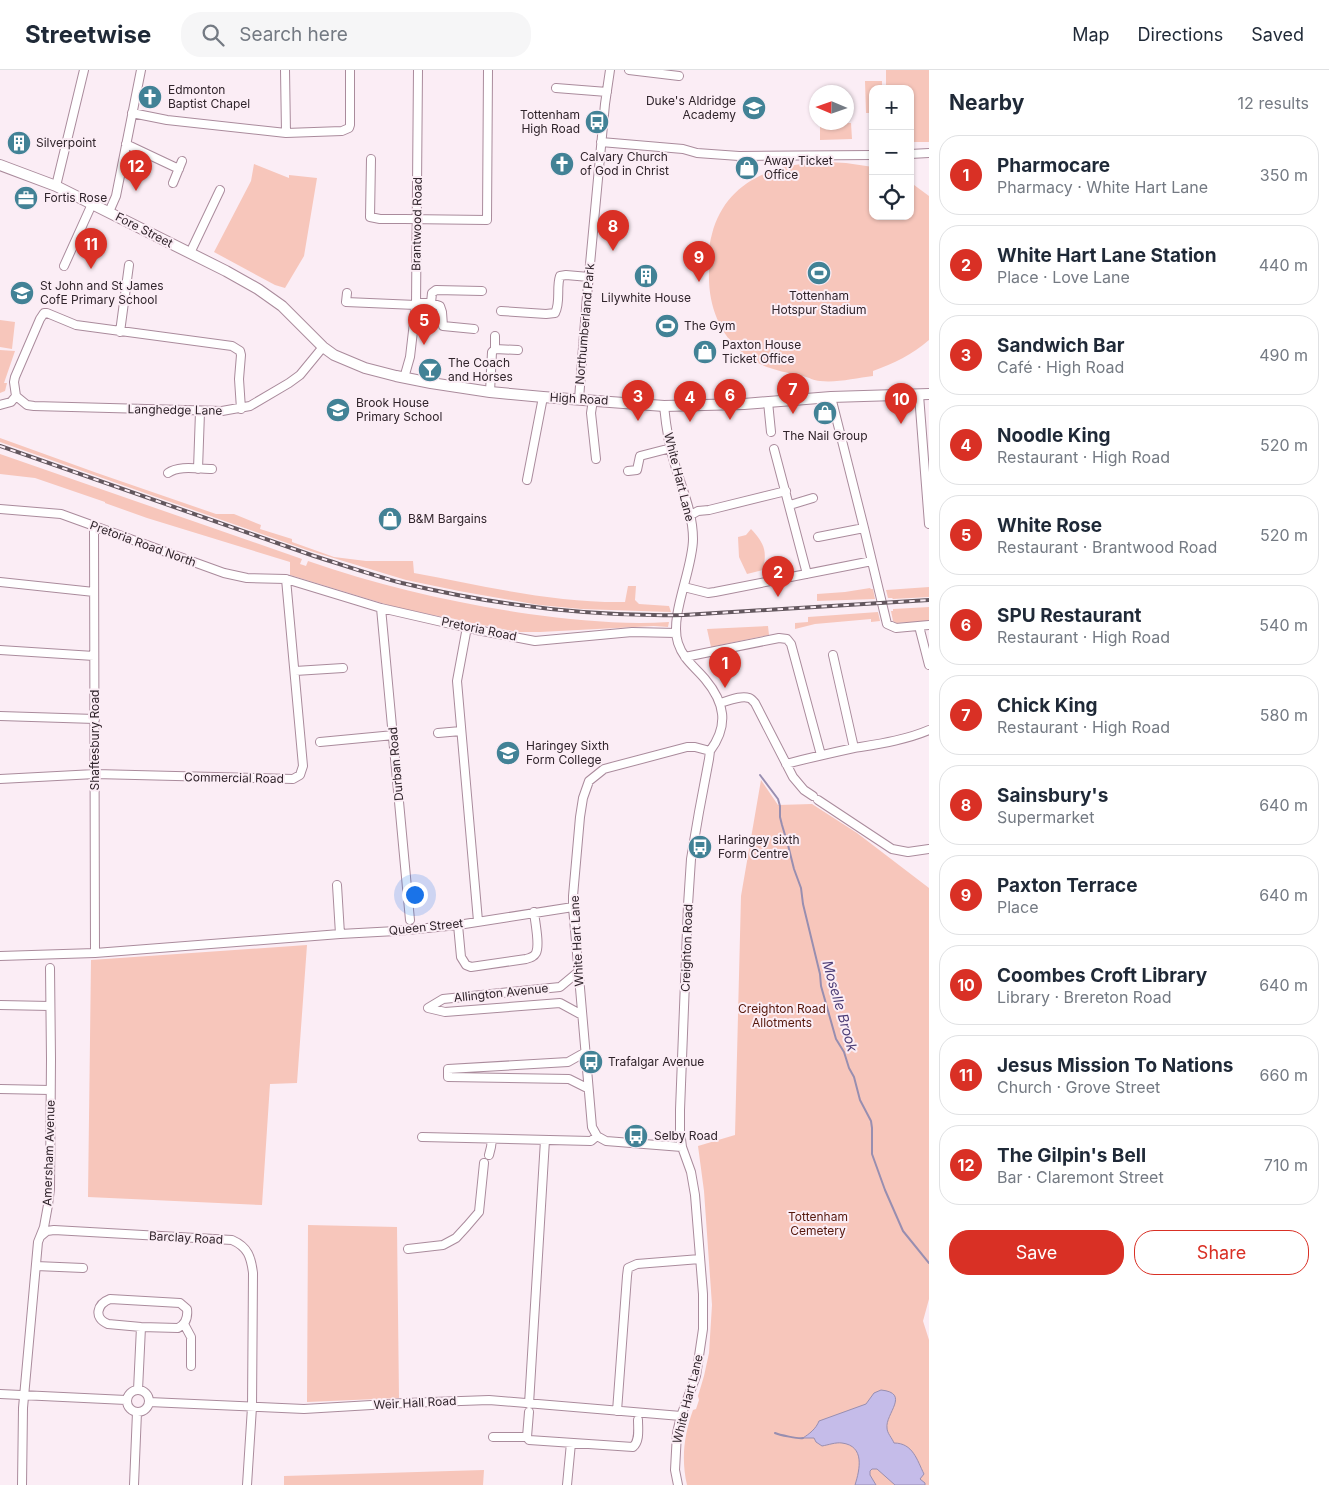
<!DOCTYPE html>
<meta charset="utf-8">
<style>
:root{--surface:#fff;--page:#f6f6f7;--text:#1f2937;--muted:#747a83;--line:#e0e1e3;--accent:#d93025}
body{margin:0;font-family:Inter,sans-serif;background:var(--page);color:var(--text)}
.controls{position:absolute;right:15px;top:15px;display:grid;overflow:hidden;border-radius:10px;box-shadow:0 1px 4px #0004}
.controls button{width:45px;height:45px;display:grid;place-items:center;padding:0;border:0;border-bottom:1px solid var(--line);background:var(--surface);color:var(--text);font:25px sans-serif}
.compass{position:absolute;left:809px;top:15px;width:45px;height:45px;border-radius:50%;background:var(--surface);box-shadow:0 1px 4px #0004;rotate:272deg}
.you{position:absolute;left:414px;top:824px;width:18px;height:18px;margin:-12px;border:4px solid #fff;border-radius:50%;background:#1a73e8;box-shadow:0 0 0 8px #1a73e833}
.badge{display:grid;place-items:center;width:32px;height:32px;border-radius:50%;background:var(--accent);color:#fff;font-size:16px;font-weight:700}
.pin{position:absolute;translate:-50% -41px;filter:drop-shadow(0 1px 2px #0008)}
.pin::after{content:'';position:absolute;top:26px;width:18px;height:15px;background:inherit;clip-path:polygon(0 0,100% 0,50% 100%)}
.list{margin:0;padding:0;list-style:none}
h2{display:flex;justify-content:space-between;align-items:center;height:65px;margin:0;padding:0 20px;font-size:21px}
h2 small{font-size:16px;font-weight:400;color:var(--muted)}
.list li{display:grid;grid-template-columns:32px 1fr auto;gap:15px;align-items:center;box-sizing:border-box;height:80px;margin:0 10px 10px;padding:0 10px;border:1px solid var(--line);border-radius:20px}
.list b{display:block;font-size:19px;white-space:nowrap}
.list p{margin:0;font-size:16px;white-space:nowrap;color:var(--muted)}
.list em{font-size:16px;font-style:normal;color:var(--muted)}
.actions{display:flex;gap:10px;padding:15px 20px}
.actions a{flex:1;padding:11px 0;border:1px solid var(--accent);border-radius:20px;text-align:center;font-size:18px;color:var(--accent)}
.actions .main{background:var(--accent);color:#fff}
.icon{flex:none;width:28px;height:28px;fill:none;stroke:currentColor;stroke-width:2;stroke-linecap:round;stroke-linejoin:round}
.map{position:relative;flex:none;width:929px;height:1415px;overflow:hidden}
header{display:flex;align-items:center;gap:30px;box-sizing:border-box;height:70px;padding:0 25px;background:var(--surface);border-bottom:1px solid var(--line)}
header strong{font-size:24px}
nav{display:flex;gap:28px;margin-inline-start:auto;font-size:18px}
.search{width:350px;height:45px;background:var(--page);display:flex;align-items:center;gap:12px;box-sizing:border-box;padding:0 18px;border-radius:20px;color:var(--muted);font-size:19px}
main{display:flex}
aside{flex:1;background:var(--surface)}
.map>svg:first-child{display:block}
.green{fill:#f7c6bb}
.water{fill:#c5bce9;stroke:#988eb0}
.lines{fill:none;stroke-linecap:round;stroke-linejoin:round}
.stream{stroke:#988eb0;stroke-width:2}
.minor-casing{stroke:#aa8b9c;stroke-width:10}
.major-casing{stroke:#aa8b9c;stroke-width:12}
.minor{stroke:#fff;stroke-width:8}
.major{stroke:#fff;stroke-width:10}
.rail-casing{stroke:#63575e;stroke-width:4}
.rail{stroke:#fbedf5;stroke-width:2;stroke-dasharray:5.5;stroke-linecap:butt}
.labels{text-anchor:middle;stroke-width:4;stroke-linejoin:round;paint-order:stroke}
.poi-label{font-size:12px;fill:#30242b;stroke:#fbedf5;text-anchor:start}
.street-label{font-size:12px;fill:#30242b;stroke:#fbedf5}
.park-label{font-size:12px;fill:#55170b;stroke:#fbedf5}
.water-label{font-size:14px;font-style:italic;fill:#4c3d76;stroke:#fbedf5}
</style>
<header>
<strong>Streetwise</strong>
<div class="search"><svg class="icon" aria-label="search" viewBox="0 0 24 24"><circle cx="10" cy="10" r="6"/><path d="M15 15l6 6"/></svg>Search here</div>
<nav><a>Map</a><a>Directions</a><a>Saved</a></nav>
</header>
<main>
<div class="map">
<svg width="929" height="1415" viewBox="0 0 929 1415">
<rect width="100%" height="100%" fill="#fbedf5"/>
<path class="green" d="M886 0H929V72H910V19H886Z
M865 11H882V19H873V43H866Z
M820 53H851L852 69 820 70Z
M827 92 846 93 873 97V146H910V112L929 126V270C912 285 894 293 873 301V306C856 308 837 313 820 311 814 311 809 307 802 306 781 301 760 298 743 283 718 263 708 233 709 202 709 190 708 177 712 164 726 110 776 93 827 92Z
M254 94 289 108V105L317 108 304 186 285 218 275 215 214 182 251 111Z
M0 250 15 252 12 279 0 277Z
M0 280 15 281 4 313H7L5 321 0 323Z
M0 368 97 403 216 444H234L261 455 260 459 292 469V472L334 487 366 491H413L414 503C484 516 553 533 625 532L628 516H636L635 530 639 534 669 536 671 542 581 539 539 535 459 521 406 510 307 480 0 372Z
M0 384 302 489 300 494 306 496 308 491C380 516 454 533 529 544 575 550 622 555 669 552L668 557 654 556 540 562H518L398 538 290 505V492L147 448 105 433V432L35 408 0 404Z
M751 459C765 474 767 481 763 500L747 504 739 487 738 467 746 465Z
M929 517V527L893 529 892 528H888L886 520Z
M870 518 871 519H873L875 529 817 531V524L845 522Z
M929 537V551L896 553 893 551 891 541H893V539Z
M878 542 880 551 871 552V549L815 554 795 559V553L808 552V547Z
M768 556 769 565 711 577 707 559Z
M761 710 778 735 812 734 857 763 929 818V1229L923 1251 929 1270V1415H687C681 1389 684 1365 693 1340L696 1339 699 1330 698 1326 704 1306 709 1283 712 1235 704 1121 698 1076 735 1065 741 826Z
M307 875 297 1013 270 1014 262 1135 88 1127 91 890Z
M308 1155 397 1157 399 1328 307 1332Z
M484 1400 483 1415H284V1406Z"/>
<path class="water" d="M881 1320C911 1323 885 1344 887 1358 887 1363 892 1368 894 1373 913 1373 917 1390 924 1404L920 1409 925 1413V1415H895L877 1399H872L870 1401V1405L876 1415H855C860 1399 865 1376 842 1373 836 1372 828 1375 822 1376L816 1372 814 1368H803C809 1364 816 1359 819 1351L866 1334 874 1323Z"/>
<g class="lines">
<path class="stream" d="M760 705 778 729 780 736V747L782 755 788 775 794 799 801 818 803 834 820 904 821 916 836 969 844 982 849 998 854 1007 860 1030 871 1051 872 1058V1084L885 1120 903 1161 929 1193
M775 1363C779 1365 799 1369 803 1368"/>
<g class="minor-casing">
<path id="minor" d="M285 0 286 63
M629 0 679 6
M556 18 607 22
M132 43 167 50 286 63 342 61 349 58 350 55V0
M601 72 683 79 697 83 739 86 873 85
M126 74 179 99
M910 84 929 83
M371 89 370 147 380 149H404L487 150 488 0
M173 113 182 91
M56 116 84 0
M109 142 116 126 141 0
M190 183 220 120
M64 196 92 134
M347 223 346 232 416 235
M416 233H431L440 236 442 242 443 256 474 259
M431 233 432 223 436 220 482 221
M501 241 546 244 555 243C561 232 556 218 560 206L566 205 589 207
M120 262 129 195
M495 266V279
M404 308 410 287 416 235 418 0
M490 322 492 282 495 279 518 280
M919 325 929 454
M831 327 864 458 887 554 896 558 929 555
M579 329 587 226 605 34 610 0
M593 330 591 343 596 389
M768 332 771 362
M0 335 11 332 16 326
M664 336C666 356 669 376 675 395 682 419 693 443 693 469 693 499 669 546 678 573 683 589 695 597 705 609 725 633 729 655 710 681
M241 339 239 309 241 285 240 281 232 276 76 255 47 243H44L40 249 15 307 14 312 16 326 27 335 34 336 222 341 250 336 289 313 300 305 323 277
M774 379 807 504
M198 399 200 342
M628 401 637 400 640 386 671 378
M168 403C179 395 198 399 212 399
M527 410 543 327
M790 435 813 428
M0 439 61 444 224 503 247 508 286 509 381 538 477 560 535 571 632 562 676 563
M691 445 698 441 709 440 786 421
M94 457 95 883
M818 467 864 458
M0 512 94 522
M684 517 708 523 715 522 872 491
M381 538 410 850
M467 557 457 611 478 851
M920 560 929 595
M0 580 94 586
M833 585 854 678
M685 587 779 568 787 569 791 574 821 685
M295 601 343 598
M720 633C728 631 741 625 749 628 751 628 753 631 755 633L793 707 804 720 813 726
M0 646 95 649
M438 663 461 661
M320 672 394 665
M786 694C809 688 831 683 854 678 878 674 906 670 929 660
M0 709 95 704 293 709 300 705 303 696 286 509
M818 730 892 779 908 782 929 779
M337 815 340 864
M458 855 461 887 466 895 471 897 526 889C530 888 534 887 536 883 540 875 535 852 534 842
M0 886 95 883 340 864 396 861 458 855 573 837
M578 902 560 917 443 929 428 938 445 942 560 933 582 945
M0 935 50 936
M584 983 568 992 448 999V1007L569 1009 587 1018
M0 1019 50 1020
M422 1067 591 1071 597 1066
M682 1077 606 1071 597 1066 592 1057 573 837V826L580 747 583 728 589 711 604 699 687 677H695L710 681
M489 1085 491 1077 492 1069
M41 1166 47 1161 54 1160 232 1170C248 1177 251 1187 253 1203L252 1337 247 1415
M408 1179 443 1175 456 1168 467 1156 479 1142 484 1093
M36 1196 83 1198
M110 1229 180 1233 187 1239C188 1247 186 1254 178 1258L141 1257 108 1254C93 1248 97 1234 110 1229Z
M184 1254 191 1267V1296
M127 1331a11 11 0 1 1 22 0a11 11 0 1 1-22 0Z
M138 1320 141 1257
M0 1324 126 1330
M149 1332 304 1339 405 1333 489 1330 681 1346
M529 1334 545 1070
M617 1341 627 1206 628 1198 637 1194 700 1189
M529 1342 527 1367 529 1370 633 1377C640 1371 638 1359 638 1350
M493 1367H527
M22 1415 23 1338 38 1172 44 1157 48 1135 50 1119 51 989 50 898
M134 1415 137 1342
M567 1415 571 1373
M678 1415 675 1400 677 1363 681 1346 696 1306 703 1259V1224L695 1125 691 1102 682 1077 680 1061V1040L688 835 691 789 699 742 709 689 710 681"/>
</g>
<g class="major-casing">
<path id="major" d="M0 95 56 116 226 201 258 219 282 236 323 277 334 285 365 298 396 306 431 313 490 322 543 327 664 336 744 334 831 327 929 324"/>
</g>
<use href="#minor" class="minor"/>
<use href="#major" class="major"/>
<g class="rail-casing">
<path id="rail" d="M0 376 314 486C343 495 372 505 402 513 494 535 589 547 684 545L929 530"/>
</g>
<use href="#rail" class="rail"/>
</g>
<defs>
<g id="church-disc" transform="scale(1.25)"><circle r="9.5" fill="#428296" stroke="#fbedf5"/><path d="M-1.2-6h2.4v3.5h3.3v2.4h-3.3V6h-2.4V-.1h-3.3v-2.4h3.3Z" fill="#fff"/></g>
<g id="school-disc" transform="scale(1.25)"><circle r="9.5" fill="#428296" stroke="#fbedf5"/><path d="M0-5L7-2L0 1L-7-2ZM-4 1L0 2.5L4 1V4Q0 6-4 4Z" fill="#fff"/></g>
<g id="bus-disc" transform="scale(1.25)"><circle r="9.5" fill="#428296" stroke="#fbedf5"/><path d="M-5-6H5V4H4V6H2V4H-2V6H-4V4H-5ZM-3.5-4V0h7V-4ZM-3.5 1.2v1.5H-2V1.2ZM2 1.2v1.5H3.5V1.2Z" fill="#fff"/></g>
<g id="building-disc" transform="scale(1.25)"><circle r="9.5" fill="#428296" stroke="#fbedf5"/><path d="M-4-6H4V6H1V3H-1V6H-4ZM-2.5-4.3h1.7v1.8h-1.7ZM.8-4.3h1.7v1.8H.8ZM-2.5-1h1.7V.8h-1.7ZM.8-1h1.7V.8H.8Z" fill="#fff"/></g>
<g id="shop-disc" transform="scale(1.25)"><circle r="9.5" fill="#428296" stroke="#fbedf5"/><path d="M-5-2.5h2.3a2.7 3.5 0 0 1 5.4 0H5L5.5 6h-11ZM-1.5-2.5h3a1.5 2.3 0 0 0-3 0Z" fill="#fff"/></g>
<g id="office-disc" transform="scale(1.25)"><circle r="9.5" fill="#428296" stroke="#fbedf5"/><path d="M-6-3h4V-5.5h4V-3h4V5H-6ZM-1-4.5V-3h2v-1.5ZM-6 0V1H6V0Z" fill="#fff"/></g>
<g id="stadium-disc" transform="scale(1.25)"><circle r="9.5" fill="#428296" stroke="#fbedf5"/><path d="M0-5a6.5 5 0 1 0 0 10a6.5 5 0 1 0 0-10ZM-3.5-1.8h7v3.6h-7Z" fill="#fff"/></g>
<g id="bar-disc" transform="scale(1.25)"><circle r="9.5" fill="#428296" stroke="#fbedf5"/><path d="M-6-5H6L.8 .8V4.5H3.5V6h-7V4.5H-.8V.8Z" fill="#fff"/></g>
<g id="university-disc" transform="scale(1.25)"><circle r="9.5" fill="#428296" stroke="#fbedf5"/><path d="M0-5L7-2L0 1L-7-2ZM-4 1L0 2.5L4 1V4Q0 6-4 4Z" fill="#fff"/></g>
</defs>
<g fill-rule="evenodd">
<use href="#church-disc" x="150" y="27"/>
<use href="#school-disc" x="754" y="38"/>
<use href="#bus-disc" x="597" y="52"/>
<use href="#building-disc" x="19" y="73"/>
<use href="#church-disc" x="562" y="94"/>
<use href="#shop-disc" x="747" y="98"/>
<use href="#office-disc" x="26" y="128"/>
<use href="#stadium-disc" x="819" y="203"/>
<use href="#building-disc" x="646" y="206"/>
<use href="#school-disc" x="22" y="223"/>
<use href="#stadium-disc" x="667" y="256"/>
<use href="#shop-disc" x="705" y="282"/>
<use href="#bar-disc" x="430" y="300"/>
<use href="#school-disc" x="338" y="340"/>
<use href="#shop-disc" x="825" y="343"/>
<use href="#shop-disc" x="390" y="449"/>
<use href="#university-disc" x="508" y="683"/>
<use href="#bus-disc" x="700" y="777"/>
<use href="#bus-disc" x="591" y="992"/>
<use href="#bus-disc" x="636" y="1066"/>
</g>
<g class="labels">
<g class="poi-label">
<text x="168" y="24">Edmonton<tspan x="168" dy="14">Baptist Chapel</tspan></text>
<text x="736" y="35" text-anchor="end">Duke's Aldridge<tspan x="736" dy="14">Academy</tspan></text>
<text x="580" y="49" text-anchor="end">Tottenham<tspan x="580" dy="14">High Road</tspan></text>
<text x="36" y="77">Silverpoint</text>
<text x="580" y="91">Calvary Church<tspan x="580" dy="14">of God in Christ</tspan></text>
<text x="764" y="95">Away Ticket<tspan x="764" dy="14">Office</tspan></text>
<text x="44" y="132">Fortis Rose</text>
<text x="40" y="220">St John and St James<tspan x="40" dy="14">CofE Primary School</tspan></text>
<text x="819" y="230" text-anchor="middle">Tottenham<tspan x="819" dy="14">Hotspur Stadium</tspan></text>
<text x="646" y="232" text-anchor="middle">Lilywhite House</text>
<text x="684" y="260">The Gym</text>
<text x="722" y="279">Paxton House<tspan x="722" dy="14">Ticket Office</tspan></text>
<text x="448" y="297">The Coach<tspan x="448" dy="14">and Horses</tspan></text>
<text x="356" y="337">Brook House<tspan x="356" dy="14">Primary School</tspan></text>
<text x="825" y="370" text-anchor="middle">The Nail Group</text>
<text x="408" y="453">B&amp;M Bargains</text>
<text x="526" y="680">Haringey Sixth<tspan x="526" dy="14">Form College</tspan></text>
<text x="718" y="774">Haringey sixth<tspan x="718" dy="14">Form Centre</tspan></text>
<text x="608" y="996">Trafalgar Avenue</text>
<text x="654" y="1070">Selby Road</text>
</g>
<g class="street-label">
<text transform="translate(417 154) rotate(-89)" y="4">Brantwood Road</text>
<text transform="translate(144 160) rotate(27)" y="4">Fore Street</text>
<text transform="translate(585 254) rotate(-85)" y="4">Northumberland Park</text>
<text transform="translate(579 329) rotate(3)" y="4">High Road</text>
<text transform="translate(175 340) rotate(1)" y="4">Langhedge Lane</text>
<text transform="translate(679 407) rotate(76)" y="4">White Hart Lane</text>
<text transform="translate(143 474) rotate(20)" y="4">Pretoria Road North</text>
<text transform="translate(479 559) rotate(12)" y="4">Pretoria Road</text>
<text transform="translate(95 670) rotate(-90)" y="4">Shaftesbury Road</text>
<text transform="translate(396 694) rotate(-95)" y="4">Durban Road</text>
<text transform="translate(234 708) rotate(1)" y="4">Commercial Road</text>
<text transform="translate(426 857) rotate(-6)" y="4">Queen Street</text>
<text transform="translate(577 871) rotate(-93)" y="4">White Hart Lane</text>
<text transform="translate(687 878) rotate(-88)" y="4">Creighton Road</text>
<text transform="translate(501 923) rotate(-6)" y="4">Allington Avenue</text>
<text transform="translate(49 1083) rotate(-88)" y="4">Amersham Avenue</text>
<text transform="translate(186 1168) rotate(3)" y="4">Barclay Road</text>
<text transform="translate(688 1329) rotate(-76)" y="4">White Hart Lane</text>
<text transform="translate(415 1333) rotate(-3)" y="4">Weir Hall Road</text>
</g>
<g class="park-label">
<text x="782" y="943">Creighton Road<tspan x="782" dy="14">Allotments</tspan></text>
<text x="818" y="1151">Tottenham<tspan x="818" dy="14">Cemetery</tspan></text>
</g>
<g class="water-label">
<text transform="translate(840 936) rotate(74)" y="5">Moselle Brook</text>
</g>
</g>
</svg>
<div class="controls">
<button>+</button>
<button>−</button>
<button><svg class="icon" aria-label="locate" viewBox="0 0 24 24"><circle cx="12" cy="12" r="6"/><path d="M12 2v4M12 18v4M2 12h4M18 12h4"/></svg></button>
</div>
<svg class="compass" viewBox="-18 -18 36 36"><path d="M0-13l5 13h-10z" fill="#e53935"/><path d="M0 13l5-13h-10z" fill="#747a83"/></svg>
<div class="you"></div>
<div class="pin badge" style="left:725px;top:618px">1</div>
<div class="pin badge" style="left:778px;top:527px">2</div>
<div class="pin badge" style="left:638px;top:351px">3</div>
<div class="pin badge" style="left:690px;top:352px">4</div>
<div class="pin badge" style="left:424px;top:275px">5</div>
<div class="pin badge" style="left:730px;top:350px">6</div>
<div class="pin badge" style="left:793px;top:344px">7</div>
<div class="pin badge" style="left:613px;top:181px">8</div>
<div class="pin badge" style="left:699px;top:212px">9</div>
<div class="pin badge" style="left:901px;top:354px">10</div>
<div class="pin badge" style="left:91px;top:199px">11</div>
<div class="pin badge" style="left:136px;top:121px">12</div>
</div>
<aside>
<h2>Nearby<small>12 results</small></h2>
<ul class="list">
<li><span class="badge">1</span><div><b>Pharmocare</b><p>Pharmacy · White Hart Lane</p></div><em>350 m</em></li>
<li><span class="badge">2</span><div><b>White Hart Lane Station</b><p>Place · Love Lane</p></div><em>440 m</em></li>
<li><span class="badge">3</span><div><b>Sandwich Bar</b><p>Café · High Road</p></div><em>490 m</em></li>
<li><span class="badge">4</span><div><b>Noodle King</b><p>Restaurant · High Road</p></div><em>520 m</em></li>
<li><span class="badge">5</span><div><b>White Rose</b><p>Restaurant · Brantwood Road</p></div><em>520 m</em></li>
<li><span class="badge">6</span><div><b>SPU Restaurant</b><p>Restaurant · High Road</p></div><em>540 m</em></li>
<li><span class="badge">7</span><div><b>Chick King</b><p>Restaurant · High Road</p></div><em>580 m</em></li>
<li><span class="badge">8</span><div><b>Sainsbury's</b><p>Supermarket</p></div><em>640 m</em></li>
<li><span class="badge">9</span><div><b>Paxton Terrace</b><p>Place</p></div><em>640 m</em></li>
<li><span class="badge">10</span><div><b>Coombes Croft Library</b><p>Library · Brereton Road</p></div><em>640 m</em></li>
<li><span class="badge">11</span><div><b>Jesus Mission To Nations</b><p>Church · Grove Street</p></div><em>660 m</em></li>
<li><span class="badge">12</span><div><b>The Gilpin's Bell</b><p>Bar · Claremont Street</p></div><em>710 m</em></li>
</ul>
<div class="actions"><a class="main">Save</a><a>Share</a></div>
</aside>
</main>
